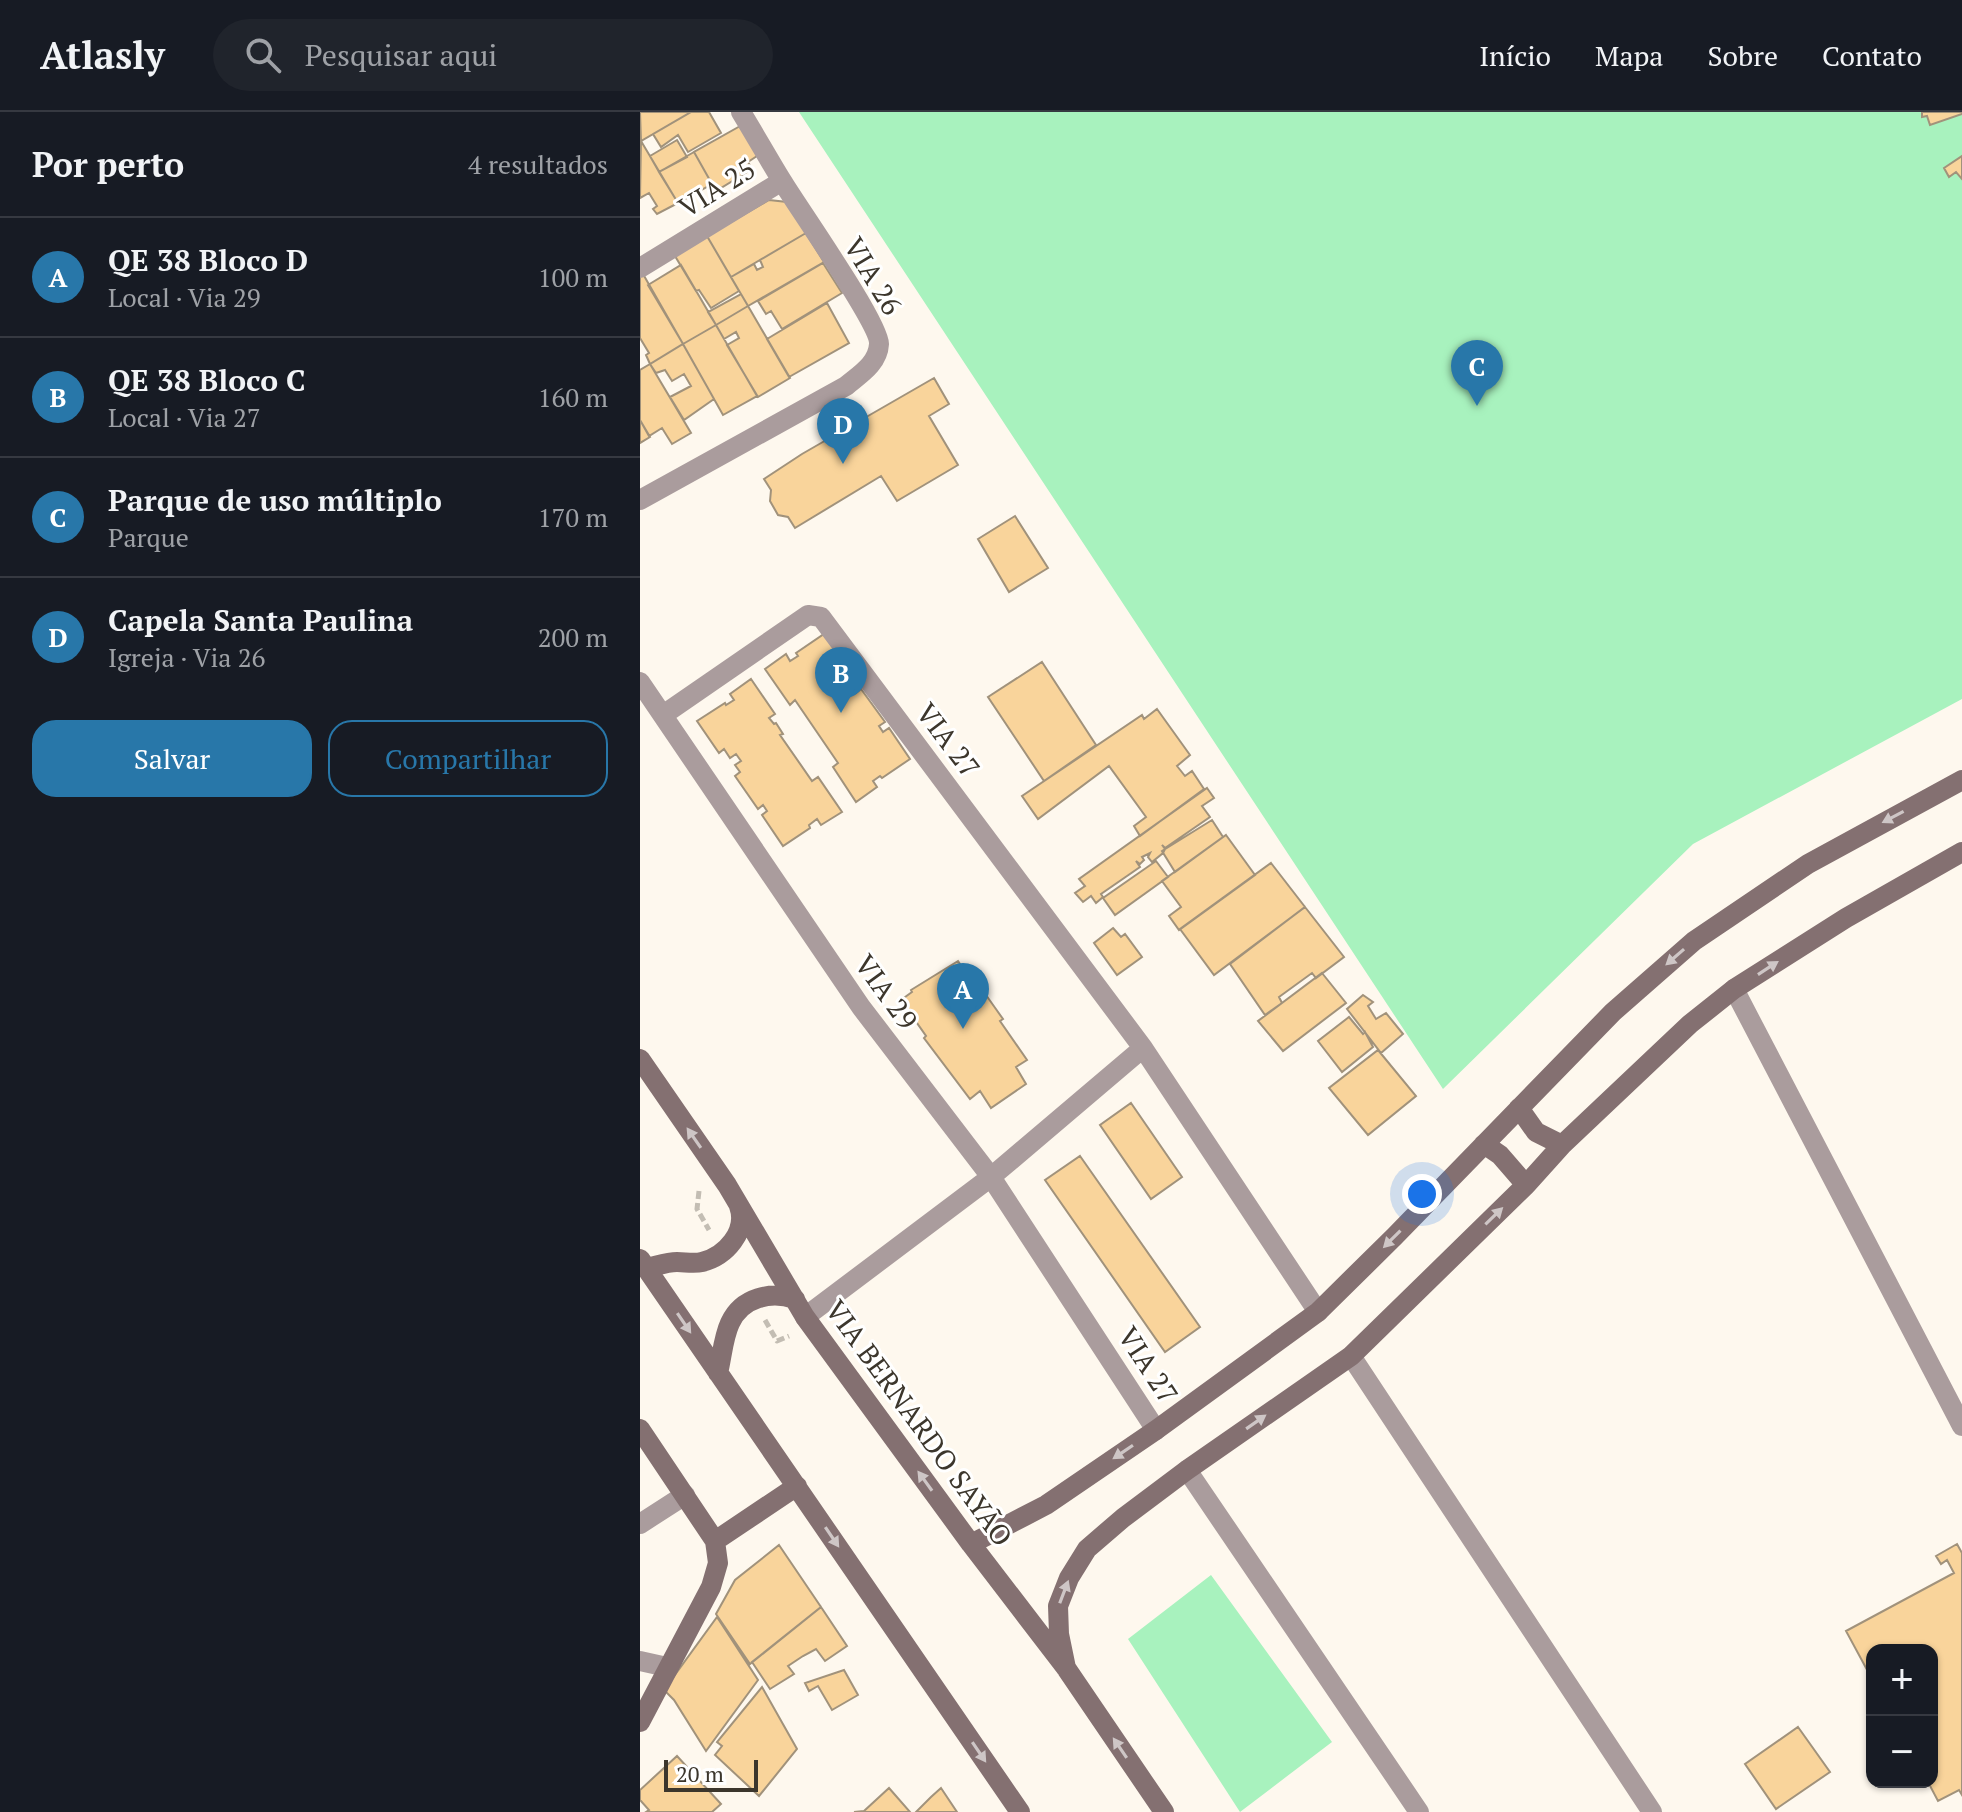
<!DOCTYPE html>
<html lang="pt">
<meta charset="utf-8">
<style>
:root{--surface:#171b24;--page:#20242c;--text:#f1f3f6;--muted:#9ea1a6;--line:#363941;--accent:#2877a9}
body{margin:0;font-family:"PT Serif",serif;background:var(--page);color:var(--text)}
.controls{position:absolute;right:24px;bottom:24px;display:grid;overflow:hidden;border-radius:16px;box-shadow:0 2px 6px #0004}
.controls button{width:72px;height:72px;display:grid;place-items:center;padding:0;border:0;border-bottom:2px solid var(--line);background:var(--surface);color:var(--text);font:40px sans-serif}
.scale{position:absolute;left:24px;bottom:20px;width:94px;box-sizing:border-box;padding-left:8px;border:4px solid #3c362c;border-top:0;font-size:22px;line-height:28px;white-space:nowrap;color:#3c362c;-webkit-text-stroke:6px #fff;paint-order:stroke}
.you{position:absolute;left:782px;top:1082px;width:28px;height:28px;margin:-20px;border:6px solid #fff;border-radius:50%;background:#1a73e8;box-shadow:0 0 0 12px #1a73e833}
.badge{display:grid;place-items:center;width:52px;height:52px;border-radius:50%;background:var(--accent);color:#fff;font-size:26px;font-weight:700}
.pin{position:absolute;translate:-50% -66px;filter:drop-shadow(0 2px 4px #0008)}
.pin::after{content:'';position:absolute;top:42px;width:28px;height:24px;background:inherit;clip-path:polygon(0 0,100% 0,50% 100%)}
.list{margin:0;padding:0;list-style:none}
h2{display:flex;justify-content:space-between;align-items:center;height:104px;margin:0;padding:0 32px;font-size:34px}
h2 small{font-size:26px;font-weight:400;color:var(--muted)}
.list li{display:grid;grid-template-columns:52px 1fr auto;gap:24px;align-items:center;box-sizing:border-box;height:120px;padding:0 32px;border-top:2px solid var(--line)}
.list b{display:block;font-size:30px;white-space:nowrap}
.list p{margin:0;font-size:26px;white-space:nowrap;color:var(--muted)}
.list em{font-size:26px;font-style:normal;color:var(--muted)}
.actions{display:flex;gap:16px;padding:24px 32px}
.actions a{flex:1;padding:18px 0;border:2px solid var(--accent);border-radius:24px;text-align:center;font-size:28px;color:var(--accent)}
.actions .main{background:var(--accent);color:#fff}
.icon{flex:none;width:44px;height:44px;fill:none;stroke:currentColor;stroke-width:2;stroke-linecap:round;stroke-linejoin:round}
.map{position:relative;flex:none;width:1322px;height:1700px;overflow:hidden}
header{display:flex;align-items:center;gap:48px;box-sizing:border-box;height:112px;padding:0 40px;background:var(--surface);border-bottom:2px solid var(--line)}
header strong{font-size:38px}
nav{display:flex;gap:44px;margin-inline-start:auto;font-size:28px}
.search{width:560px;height:72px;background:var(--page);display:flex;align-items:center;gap:20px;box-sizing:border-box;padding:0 28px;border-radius:44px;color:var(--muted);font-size:30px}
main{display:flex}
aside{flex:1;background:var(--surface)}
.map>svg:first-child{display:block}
.green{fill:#a8f2be}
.building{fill:#f9d49b;stroke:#a1927b;stroke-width:2}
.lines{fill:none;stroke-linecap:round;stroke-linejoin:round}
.path{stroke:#c3bdb3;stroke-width:5;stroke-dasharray:8 4;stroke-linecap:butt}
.street{stroke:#aa9c9d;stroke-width:20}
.secondary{stroke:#847071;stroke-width:20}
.oneway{fill:#cec6c6}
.labels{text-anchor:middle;stroke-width:6;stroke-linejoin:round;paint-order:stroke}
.street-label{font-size:28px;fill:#3c362c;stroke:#fff}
</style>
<header>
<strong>Atlasly</strong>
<div class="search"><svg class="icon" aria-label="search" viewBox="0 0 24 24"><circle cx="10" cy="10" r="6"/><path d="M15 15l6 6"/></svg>Pesquisar aqui</div>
<nav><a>Início</a><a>Mapa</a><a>Sobre</a><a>Contato</a></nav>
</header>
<main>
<aside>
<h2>Por perto<small>4 resultados</small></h2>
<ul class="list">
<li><span class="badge">A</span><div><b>QE 38 Bloco D</b><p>Local · Via 29</p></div><em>100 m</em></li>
<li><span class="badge">B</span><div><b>QE 38 Bloco C</b><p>Local · Via 27</p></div><em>160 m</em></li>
<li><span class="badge">C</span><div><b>Parque de uso múltiplo</b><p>Parque</p></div><em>170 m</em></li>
<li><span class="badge">D</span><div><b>Capela Santa Paulina</b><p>Igreja · Via 26</p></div><em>200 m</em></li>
</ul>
<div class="actions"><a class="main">Salvar</a><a>Compartilhar</a></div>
</aside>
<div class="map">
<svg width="1322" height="1700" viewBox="0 0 1322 1700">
<rect width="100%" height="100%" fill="#fef8ee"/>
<path class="green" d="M159 0H1322V587L1053 732 803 977Z
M571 1463 692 1630 600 1700 488 1527Z"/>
<path class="building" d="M0 0H51L1 29Z
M51 0H69L81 21 48 40 38 23 21 35 13 22Z
M1282 0H1322V2L1290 13 1287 4 1282 5Z
M102 13 120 42 108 50 112 57 76 79 54 40Z
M37 28 47 45 19 60 10 44Z
M1 29 38 91 17 102 13 97 17 94 9 81 0 86Z
M54 40 72 72 38 91 19 60Z
M1322 44V67L1316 60 1309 65 1304 56Z
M129 88 147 90 166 121 91 165 67 124Z
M166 121 184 150 108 194 91 165 114 152 117 158 123 155 120 148Z
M67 124 99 179 71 196 59 178 56 179 35 144Z
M183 151 202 181 142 217 131 199 126 202 118 189Z
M41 153 76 213 43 232 8 173Z
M3 162 43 232 10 252 6 243 9 241 0 226V164Z
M101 182 108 194 76 213 68 200Z
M187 191 209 231 149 265 127 227Z
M108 194 150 266 118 285 87 233 99 226 96 220 84 227 76 213Z
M76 213 117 284 83 303 43 232Z
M43 232 74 287 44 308 30 285 51 274 44 262 32 269 25 258 16 261 10 252Z
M10 252 51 321 32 332 22 316 9 324 0 308V258Z
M294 266 309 292 289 304 318 353 257 389 241 364 155 416 148 405 138 403 130 389 131 378 124 367 162 342Z
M0 308 10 325 0 331Z
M375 404 408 456 369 480 338 427Z
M184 522 206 554 199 558 205 567 201 570 206 577 211 574 216 581 221 577 245 610 239 614 243 620 249 616 270 647 242 666 240 664 233 669 237 675 216 690 193 655 198 651 155 588 150 593 125 557 146 542 150 549 158 544 156 541Z
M402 550 456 633 404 669 348 585Z
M111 567 135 602 129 606 134 612 136 611 143 622 140 623 172 669 178 665 202 700 181 713 177 707 169 713 170 716 143 734 122 703 127 699 123 693 118 697 95 664 100 660 95 653 101 649 96 642 90 646 84 637 79 641 57 609 85 591 86 593 94 588 90 582Z
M517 597 550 643 537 654 545 664 552 659 564 677 500 724 494 714 506 705 469 654 398 707 382 684 502 603 504 607Z
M567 676 574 686 562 694 570 705 525 736 522 733 525 737 523 741 512 750 508 745 510 741 502 745 504 748 500 752 496 749 500 755 461 782 463 785 456 791 451 784 443 790 435 781 445 774 439 767Z
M572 708 583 725 535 760 522 739Z
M586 723 615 763 539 818 529 804 541 795 522 769Z
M516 749 528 765 475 803 463 786Z
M631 751 665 795 574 863 540 817Z
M665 795 704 845 676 866 672 861 639 885 642 891 625 903 590 852Z
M473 816 481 825 485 822 502 845 477 863 454 831Z
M318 849 343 885 346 883 363 907 360 909 387 948 376 955 386 972 351 996 340 979 330 987 284 926 286 924 261 888 272 880 271 878Z
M682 861 706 891 643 939 618 909Z
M723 883 733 890 728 894 736 907 746 901 763 922 741 941 707 897Z
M709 905 723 922 725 920 733 935 702 960 678 929Z
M738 938 776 984 728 1023 689 976Z
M491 991 542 1065 511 1087 460 1013Z
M440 1044 560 1215 525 1240 405 1068Z
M1317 1432 1322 1441V1683L1319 1678 1298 1689 1288 1670H1292V1538H1232V1567L1206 1519 1314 1461 1307 1448 1301 1452 1296 1444Z
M139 1433 181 1495 110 1552 76 1502 95 1468Z
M181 1495 207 1534 185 1549 176 1537 163 1544 148 1554 154 1562 130 1577 112 1550Z
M77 1505 118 1568 66 1639 34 1588 24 1578Z
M204 1558 218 1583 192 1598 178 1574 169 1579 165 1571Z
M122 1575 157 1637 119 1684 75 1643 82 1634 77 1630Z
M1158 1615 1190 1660 1136 1697 1105 1652Z
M37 1644 81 1692 72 1700H6L9 1698 0 1688V1678Z
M249 1676 270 1700H214L224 1699Z
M301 1676 317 1700H276L291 1685Z"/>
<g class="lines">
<path class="path" d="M59 1079 57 1097 69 1118
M125 1208 137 1229 149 1224"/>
<path class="street" d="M0 156 142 69
M0 388 206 274C219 263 238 252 239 232 240 212 157 94 142 69 128 46 115 23 101 0
M0 570 221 895 351 1065 516 1318
M23 603 168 503 181 505 503 936 678 1200
M1094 877 1322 1314
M165 1205 351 1065 503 936
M711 1244 1012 1700
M547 1358 779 1700
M0 1412 45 1383
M0 1549 27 1555"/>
<path class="secondary" d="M0 947 87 1073 165 1205 331 1432 426 1556 524 1700
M879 996 896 1020 922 1033
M844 1032 860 1043 886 1073
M0 1147 380 1700
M6 1156C16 1154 27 1150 37 1150 45 1150 54 1152 62 1150 86 1144 108 1119 99 1094
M78 1261C82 1245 83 1226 90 1211 102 1185 131 1179 155 1187
M0 1317 75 1429 78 1451 71 1475 0 1610
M75 1429 157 1374
M331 1432 406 1393 516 1318 678 1200 755 1124 973 900 1054 829 1168 752 1322 668
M426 1556 419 1522 418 1494 429 1466 447 1437 483 1406 547 1358 711 1244 886 1073 922 1033 1050 912 1094 877 1206 806 1322 740"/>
</g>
<defs><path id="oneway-solid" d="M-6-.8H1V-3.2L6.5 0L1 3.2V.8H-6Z" transform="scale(2)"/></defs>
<g class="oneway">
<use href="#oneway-solid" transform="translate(1253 705) rotate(152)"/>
<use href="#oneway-solid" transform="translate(1035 845) rotate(139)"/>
<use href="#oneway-solid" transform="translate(1128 856) rotate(-33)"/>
<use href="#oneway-solid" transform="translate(54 1026) rotate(-125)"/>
<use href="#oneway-solid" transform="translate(854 1104) rotate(-44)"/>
<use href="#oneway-solid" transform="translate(752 1127) rotate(135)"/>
<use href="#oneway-solid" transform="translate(44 1211) rotate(56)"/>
<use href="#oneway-solid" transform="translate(616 1310) rotate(-35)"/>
<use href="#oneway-solid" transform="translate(483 1340) rotate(146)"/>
<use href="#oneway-solid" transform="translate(285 1369) rotate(-126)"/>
<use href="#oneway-solid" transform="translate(192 1425) rotate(56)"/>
<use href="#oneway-solid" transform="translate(424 1480) rotate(-69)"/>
<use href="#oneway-solid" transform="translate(480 1636) rotate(-124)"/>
<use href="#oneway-solid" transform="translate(339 1640) rotate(56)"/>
</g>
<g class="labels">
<g class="street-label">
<text transform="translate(77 76) rotate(-32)" y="10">VIA 25</text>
<text transform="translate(233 164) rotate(59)" y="10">VIA 26</text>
<text transform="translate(308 628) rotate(53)" y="10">VIA 27</text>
<text transform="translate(246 880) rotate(54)" y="10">VIA 29</text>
<text transform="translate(508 1253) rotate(57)" y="10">VIA 27</text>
<text transform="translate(279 1311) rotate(54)" y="10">VIA BERNARDO SAYÃO</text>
</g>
</g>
</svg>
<div class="controls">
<button>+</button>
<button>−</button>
</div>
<div class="scale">20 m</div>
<div class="you"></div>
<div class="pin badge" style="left:323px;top:917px">A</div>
<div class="pin badge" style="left:201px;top:601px">B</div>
<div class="pin badge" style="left:837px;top:294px">C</div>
<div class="pin badge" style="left:203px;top:352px">D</div>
</div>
</main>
